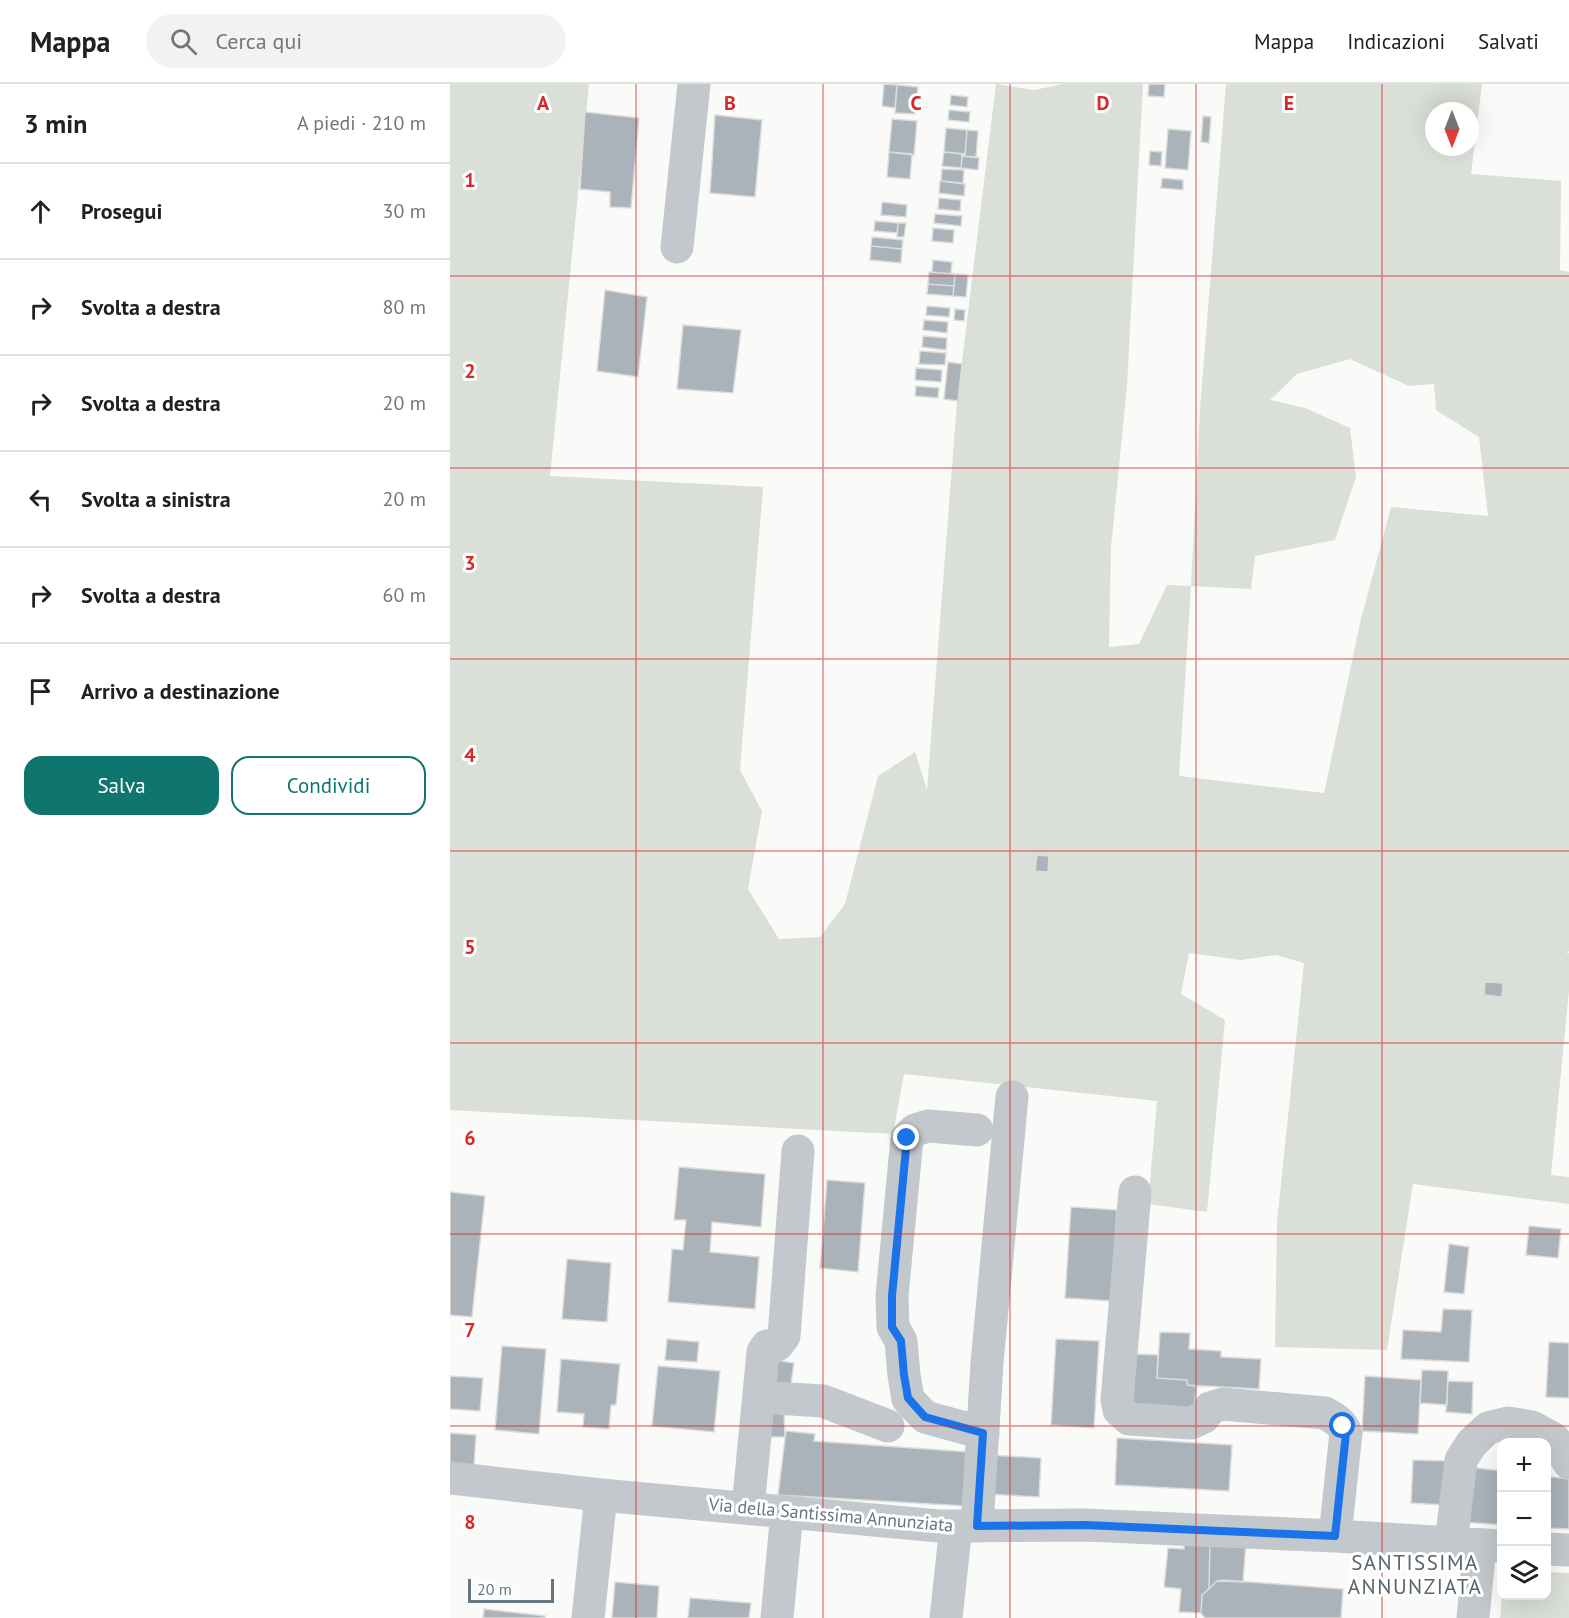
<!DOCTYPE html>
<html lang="it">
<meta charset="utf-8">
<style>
:root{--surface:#fff;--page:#f2f2f2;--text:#202124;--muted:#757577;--line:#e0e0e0;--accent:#0f766e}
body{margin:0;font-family:"PT Sans",sans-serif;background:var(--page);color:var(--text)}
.controls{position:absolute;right:18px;bottom:18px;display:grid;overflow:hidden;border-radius:12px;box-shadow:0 6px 24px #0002}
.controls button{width:54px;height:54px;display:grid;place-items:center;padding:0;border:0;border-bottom:2px solid var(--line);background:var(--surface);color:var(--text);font:30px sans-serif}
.compass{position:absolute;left:975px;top:18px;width:54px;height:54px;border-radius:50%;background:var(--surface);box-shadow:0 6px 24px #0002;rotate:180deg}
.scale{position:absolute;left:18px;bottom:15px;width:86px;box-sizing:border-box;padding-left:6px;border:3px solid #657683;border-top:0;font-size:16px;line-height:21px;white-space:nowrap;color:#657683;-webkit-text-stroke:4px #fff;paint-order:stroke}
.stop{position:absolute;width:18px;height:18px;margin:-14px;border:4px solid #1a73e8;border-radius:50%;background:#fff}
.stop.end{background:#1a73e8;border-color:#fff;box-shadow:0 2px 6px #0008}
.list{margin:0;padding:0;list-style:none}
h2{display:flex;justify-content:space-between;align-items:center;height:78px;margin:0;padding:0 24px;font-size:26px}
h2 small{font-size:20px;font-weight:400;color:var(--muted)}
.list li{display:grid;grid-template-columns:39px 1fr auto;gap:18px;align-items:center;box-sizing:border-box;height:96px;padding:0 24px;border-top:2px solid var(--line)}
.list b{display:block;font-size:22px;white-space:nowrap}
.list em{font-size:20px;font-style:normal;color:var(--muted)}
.actions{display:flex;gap:12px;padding:18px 24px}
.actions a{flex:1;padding:14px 0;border:2px solid var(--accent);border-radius:18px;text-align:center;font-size:21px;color:var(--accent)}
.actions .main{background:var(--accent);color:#fff}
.icon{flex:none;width:33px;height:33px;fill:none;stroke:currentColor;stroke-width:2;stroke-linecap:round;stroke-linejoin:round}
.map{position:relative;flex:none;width:1119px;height:1534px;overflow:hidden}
header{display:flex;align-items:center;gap:36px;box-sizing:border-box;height:84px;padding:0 30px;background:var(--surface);border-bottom:2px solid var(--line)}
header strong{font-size:28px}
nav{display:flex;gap:33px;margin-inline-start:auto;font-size:21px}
.search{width:420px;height:54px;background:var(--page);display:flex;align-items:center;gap:15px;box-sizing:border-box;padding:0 21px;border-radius:33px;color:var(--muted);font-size:22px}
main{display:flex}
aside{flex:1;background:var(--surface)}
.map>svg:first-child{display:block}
.green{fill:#dadfd7;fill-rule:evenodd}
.building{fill:#aab3b9;stroke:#dcdcda;stroke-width:1.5}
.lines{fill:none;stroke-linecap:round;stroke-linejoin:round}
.minor{stroke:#c3c8cc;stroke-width:33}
.route{stroke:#1a73e8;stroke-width:8}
.grid{fill:none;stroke:#d62828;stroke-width:1.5;stroke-opacity:0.55}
.labels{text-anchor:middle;stroke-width:6;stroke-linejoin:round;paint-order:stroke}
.street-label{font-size:18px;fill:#657683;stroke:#fff}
.quarter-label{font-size:21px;letter-spacing:1.5px;fill:#57646e;stroke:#fff}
.grid-label{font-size:20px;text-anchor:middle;font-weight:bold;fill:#d62828;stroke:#fff;stroke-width:6;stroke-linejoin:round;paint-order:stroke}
</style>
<header>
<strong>Mappa</strong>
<div class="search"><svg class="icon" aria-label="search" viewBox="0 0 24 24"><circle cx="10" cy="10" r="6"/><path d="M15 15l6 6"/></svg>Cerca qui</div>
<nav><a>Mappa</a><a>Indicazioni</a><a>Salvati</a></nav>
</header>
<main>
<aside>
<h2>3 min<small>A piedi · 210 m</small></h2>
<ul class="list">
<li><svg class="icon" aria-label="ahead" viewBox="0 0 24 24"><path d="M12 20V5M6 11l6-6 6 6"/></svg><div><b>Prosegui</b></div><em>30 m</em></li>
<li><svg class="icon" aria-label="right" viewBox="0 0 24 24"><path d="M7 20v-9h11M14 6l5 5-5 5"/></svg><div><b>Svolta a destra</b></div><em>80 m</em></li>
<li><svg class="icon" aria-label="right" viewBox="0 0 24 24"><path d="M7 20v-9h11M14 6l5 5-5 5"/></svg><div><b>Svolta a destra</b></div><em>20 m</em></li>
<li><svg class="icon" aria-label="left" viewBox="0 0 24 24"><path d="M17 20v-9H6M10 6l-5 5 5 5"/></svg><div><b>Svolta a sinistra</b></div><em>20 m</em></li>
<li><svg class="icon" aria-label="right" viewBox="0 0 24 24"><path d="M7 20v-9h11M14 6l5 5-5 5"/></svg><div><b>Svolta a destra</b></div><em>60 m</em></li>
<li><svg class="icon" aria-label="arrive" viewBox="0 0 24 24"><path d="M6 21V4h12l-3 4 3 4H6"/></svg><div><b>Arrivo a destinazione</b></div></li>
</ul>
<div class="actions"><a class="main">Salva</a><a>Condividi</a></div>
</aside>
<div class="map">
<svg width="1119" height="1534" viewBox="0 0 1119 1534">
<rect width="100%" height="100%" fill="#fafaf8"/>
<path class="green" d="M0 0H139L100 392 313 403 290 686 312 727 298 805 329 855 370 853 395 820 428 692 465 668 477 706 507 318 546 0 584 6 613 0H693L677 302 661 463 659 563 689 560 717 501 741 502 750 325 776 0H1032L1021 90 1111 97 1110 186 1119 188V867L1116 869H1119V906L1101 1091 1119 1093V1120L963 1100 937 1266 825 1263 827 1138 854 879 826 871 791 876 739 869 731 910 775 936 757 1128 698 1120 707 1017 454 990 443 1050 0 1026ZM984 27H1020V63H984ZM900 275 959 302 984 300 986 326 1029 353 1038 432 941 423 911 535 874 709 729 692 741 502 801 505 805 472 885 456 906 393 900 344 855 324 820 316 847 290Z
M1097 1488 1119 1489V1534H1050L1052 1512H1096Z"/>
<path class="building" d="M434 0 447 1 445 24 432 22Z
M699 0H715L714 13 698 12Z
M447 1 468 3 465 30 445 29Z
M501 11 518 13 517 23 500 21Z
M499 26 520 28 519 38 498 36Z
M135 28 189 34 181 124 160 123V108L130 105Z
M265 31 312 36 305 113 260 109Z
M753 32 761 33 759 59 751 58Z
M442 35 467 37 464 71 439 68Z
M496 44 517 46 515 70 494 68Z
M718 45 741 47 738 86 715 84Z
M517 46 528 47 526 73 515 72Z
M700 67 712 68 711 82 699 81Z
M439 68 462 70 460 95 437 93Z
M494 68 512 70 511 84 492 82Z
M512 72 529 74 528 86 511 84Z
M492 85 514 86 513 99 491 97Z
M712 94 733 96V106L711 104Z
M490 97 515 100 514 112 489 109Z
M489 114 511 116 510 127 488 125Z
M432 118 457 121 456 133 431 131Z
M485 130 512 132 511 142 484 139Z
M425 137 448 139 447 149 424 147Z
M448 139H456L454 153H447Z
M483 144 504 146 503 159 482 157Z
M422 153 453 156 452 165 421 162Z
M421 162 452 165 451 179 420 176Z
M483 176 502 178 501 190 482 188Z
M479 188 505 190 504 202 478 200Z
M505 190 518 191 516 213 503 212Z
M478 200 504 202 503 212 477 210Z
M155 206 197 213 188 293 147 287Z
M477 222 500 224 499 233 476 231Z
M505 225 515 226 514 237 504 236Z
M474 236 498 238 497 249 473 246Z
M233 241 291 246 283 309 227 305Z
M473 252 497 254 496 266 472 263Z
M470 267 496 269 495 281 469 280Z
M498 278 512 280 508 317 494 315Z
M466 284 492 286 491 298 465 296Z
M466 302 489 304 488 314 465 312Z
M587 771 599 772 598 788 585 787Z
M1035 898 1053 899 1052 913 1034 911Z
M229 1083 315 1090 311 1143 262 1138 260 1168 309 1173 305 1225 218 1218 222 1165 233 1166 236 1136H224Z
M377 1096 415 1099 408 1188 370 1184Z
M0 1108 35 1112 22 1233 0 1231Z
M621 1123 667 1126 662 1217 615 1214Z
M1079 1142 1111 1145 1108 1174 1076 1171Z
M999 1160 1019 1163 1014 1210 994 1208Z
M117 1175 161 1179 157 1238 112 1235Z
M993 1225 1022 1226 1019 1278 951 1275 953 1246 991 1248Z
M710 1248 740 1249 739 1265 771 1267V1273L811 1275 809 1305 737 1301V1296L707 1294Z
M217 1255 249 1258 247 1278 215 1276Z
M606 1255 649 1257 644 1344 601 1341Z
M1099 1258 1119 1259V1314L1096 1313Z
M52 1262 96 1265 89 1350 45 1346Z
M686 1270 708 1271 707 1294 737 1296V1301L746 1302 744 1330 682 1327Z
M111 1275 170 1280 166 1321H161L159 1345 133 1343 134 1330 107 1328Z
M325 1276 344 1279 340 1306 321 1304Z
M208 1282 270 1287 264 1348 202 1342Z
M972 1286 998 1287 997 1321 970 1319Z
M0 1292 33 1294 30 1327 0 1325Z
M915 1292 971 1296 968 1350 912 1347Z
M998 1297 1023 1298 1022 1330 996 1328Z
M318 1328H334L335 1353H319Z
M336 1347 365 1350 364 1357 519 1368 516 1422 328 1411Z
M0 1349 26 1351 24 1381 0 1379Z
M667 1354 782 1361 779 1407 665 1401Z
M539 1371 591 1374 589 1413 537 1410Z
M963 1376 997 1377 995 1421 961 1419Z
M1019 1383 1052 1387V1441L1013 1438Z
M1096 1392 1119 1395V1445L1096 1444Z
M734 1455 760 1456 759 1505 752 1511 751 1529 729 1528 731 1505 714 1503 718 1464 734 1465Z
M760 1456 796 1458 793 1498 767 1497 759 1505Z
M773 1496 893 1505 891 1534H755L751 1529 752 1511 767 1497Z
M165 1498 209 1502 207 1534H162Z
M240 1514 301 1519 299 1534H238Z
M34 1525 95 1532V1534H33Z"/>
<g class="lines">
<path class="minor" d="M227 163 244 0
M527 1046 478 1042 465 1046 457 1054 442 1212 443 1243 451 1257 454 1291 458 1315 475 1333 533 1349
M685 1108 667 1316 669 1326 679 1335 741 1339 754 1333 760 1324 773 1320 875 1329C884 1334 892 1338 896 1349L885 1452
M309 1313 373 1317 438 1342
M0 1394 151 1411 489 1442 635 1441 885 1452 1052 1462
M298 1424 313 1268 317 1262 327 1261 334 1252 348 1067
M527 1442 537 1279 562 1013
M1001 1459 1011 1376 1022 1359 1038 1344 1058 1339 1082 1343 1104 1355 1119 1379
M1096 1465 1119 1466
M138 1534 151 1411
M327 1534 337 1428
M496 1534 506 1442
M1023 1534 1030 1461"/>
</g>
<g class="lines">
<path class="route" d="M457 1054 442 1212V1243L451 1257 454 1291 458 1314 475 1333 533 1349 527 1442 635 1441 885 1452 896 1349 893 1342"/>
</g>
<path class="grid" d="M186 0V1534M373 0V1534M560 0V1534M746 0V1534M932 0V1534M0 192H1119M0 384H1119M0 575H1119M0 767H1119M0 959H1119M0 1150H1119M0 1342H1119"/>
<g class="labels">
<g class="street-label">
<text transform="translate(381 1431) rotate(5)" y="6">Via della Santissima Annunziata</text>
</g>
<g class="quarter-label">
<text x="965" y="1486">SANTISSIMA<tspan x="965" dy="24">ANNUNZIATA</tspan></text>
</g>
</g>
<g class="grid-label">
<text x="93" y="26">A</text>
<text x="280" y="26">B</text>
<text x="466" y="26">C</text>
<text x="653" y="26">D</text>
<text x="839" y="26">E</text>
<text x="20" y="103">1</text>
<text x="20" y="294">2</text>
<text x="20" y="486">3</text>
<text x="20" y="678">4</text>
<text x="20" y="870">5</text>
<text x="20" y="1061">6</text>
<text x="20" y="1253">7</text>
<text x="20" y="1445">8</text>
</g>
</svg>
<div class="controls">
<button>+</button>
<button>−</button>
<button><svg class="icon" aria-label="layers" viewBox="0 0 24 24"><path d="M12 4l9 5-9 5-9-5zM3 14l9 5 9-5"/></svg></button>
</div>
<svg class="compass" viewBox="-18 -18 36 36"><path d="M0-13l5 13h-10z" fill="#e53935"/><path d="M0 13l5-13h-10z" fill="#757577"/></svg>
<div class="scale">20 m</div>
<div class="stop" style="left:893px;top:1342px"></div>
<div class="stop end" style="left:457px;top:1054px"></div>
</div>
</main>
